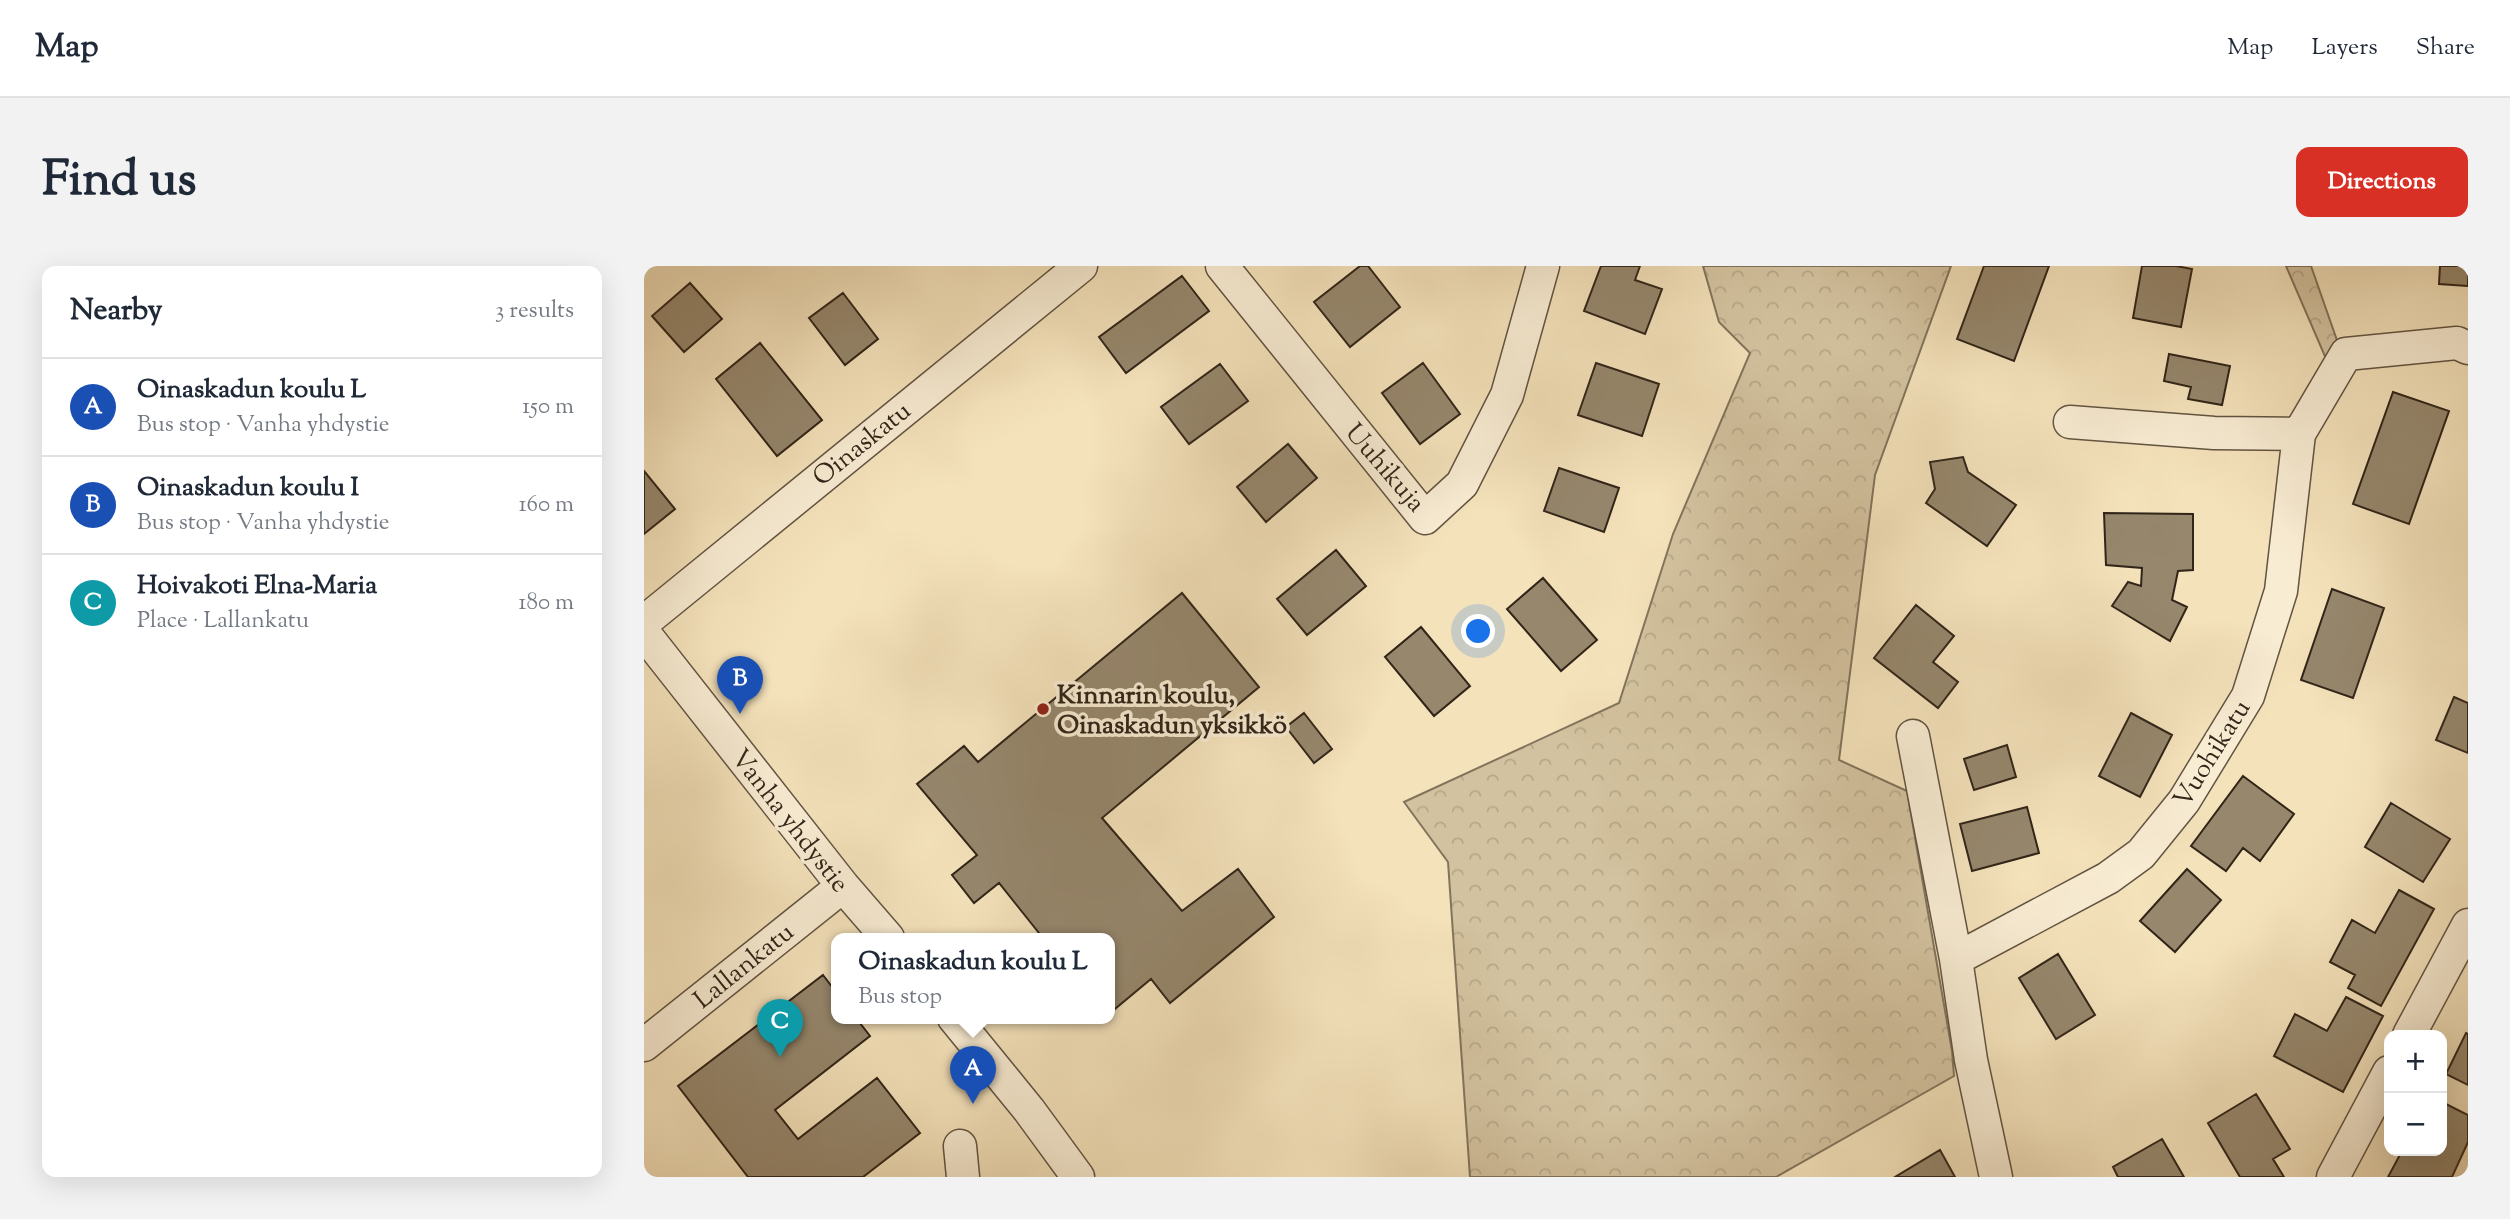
<!DOCTYPE html>
<meta charset="utf-8">
<style>
:root{--surface:#fff;--page:#f2f2f3;--text:#1f2937;--muted:#747a83;--line:#e0e1e3;--accent:#d93025}
body{margin:0;font-family:"Sorts Mill Goudy",serif;background:var(--page);color:var(--text)}
.controls{position:absolute;right:21px;bottom:21px;display:grid;overflow:hidden;border-radius:14px;box-shadow:0 7px 28px #0002}
.controls button{width:63px;height:63px;display:grid;place-items:center;padding:0;border:0;border-bottom:2px solid var(--line);background:var(--surface);color:var(--text);font:35px sans-serif}
.you{position:absolute;left:835px;top:366px;width:24px;height:24px;margin:-18px;border:5px solid #fff;border-radius:50%;background:#1a73e8;box-shadow:0 0 0 10px #1a73e833}
.badge{display:grid;place-items:center;width:46px;height:46px;border-radius:50%;background:var(--accent);color:#fff;font-size:23px;font-weight:700}
.pin{position:absolute;translate:-50% -58px;filter:drop-shadow(0 2px 4px #0008)}
.pin::after{content:'';position:absolute;top:37px;width:24px;height:21px;background:inherit;clip-path:polygon(0 0,100% 0,50% 100%)}
.popup{position:absolute;left:187px;top:667px;width:284px;height:91px;box-sizing:border-box;display:grid;place-content:center;border-radius:14px;background:var(--surface);filter:drop-shadow(0 2px 5px #0005);font-size:23px;white-space:nowrap;color:var(--muted)}
.popup b{font-size:26px;color:var(--text)}
.popup::after{content:'';position:absolute;left:50%;top:100%;margin-left:-14px;border:14px solid transparent;border-top-color:var(--surface)}
.list{margin:0;padding:0;list-style:none}
h2{display:flex;justify-content:space-between;align-items:center;height:91px;margin:0;padding:0 28px;font-size:30px}
h2 small{font-size:23px;font-weight:400;color:var(--muted)}
.list li{display:grid;grid-template-columns:46px 1fr auto;gap:21px;align-items:center;box-sizing:border-box;height:98px;padding:0 28px;border-top:2px solid var(--line)}
.list b{display:block;font-size:26px;white-space:nowrap}
.list p{margin:0;font-size:23px;white-space:nowrap;color:var(--muted)}
.list em{font-size:23px;font-style:normal;color:var(--muted)}
.map{position:relative;flex:none;width:1824px;height:911px;overflow:hidden;border-radius:14px}
header{display:flex;align-items:center;gap:42px;box-sizing:border-box;height:98px;padding:0 35px;background:var(--surface);border-bottom:2px solid var(--line)}
header strong{font-size:33px}
nav{display:flex;gap:38px;margin-inline-start:auto;font-size:24px}
.intro{display:flex;align-items:center;justify-content:space-between;box-sizing:border-box;height:168px;padding:0 42px}
h1{margin:0;font-size:49px}
.button{padding:18px 32px;border-radius:14px;background:var(--accent);color:#fff;font-size:24px;font-weight:700}
main{display:flex;gap:42px;padding:0 42px}
aside{flex:1;background:var(--surface);border-radius:14px;box-shadow:0 7px 28px #0002}
.map>svg:first-child{display:block}
.forest{fill:url(#forest-crowns);stroke:#82745c;stroke-width:2}
.building{fill:#96876d;stroke:#312519;stroke-width:2}
.lines{fill:none;stroke-linecap:round;stroke-linejoin:round}
.minor-casing{stroke:#625442;stroke-width:35}
.minor{stroke:#f8ecd3;stroke-width:32}
.poi-dot{fill:#8f2418;stroke:#f8ecd3;stroke-width:2.5}
.labels{text-anchor:middle;stroke-width:7;stroke-linejoin:round;paint-order:stroke}
.street-label{font-size:26px;fill:#312519;stroke:#f8ecd3}
.poi-label{font-size:26px;font-weight:bold;fill:#312519;stroke:#f8ecd3;text-anchor:start}
</style>
<header>
<strong>Map</strong>
<nav><a>Map</a><a>Layers</a><a>Share</a></nav>
</header>
<div class="intro"><h1>Find us</h1><a class="button">Directions</a></div>
<main>
<aside>
<h2>Nearby<small>3 results</small></h2>
<ul class="list">
<li><span class="badge" style="background:#1a4fb4">A</span><div><b>Oinaskadun koulu L</b><p>Bus stop · Vanha yhdystie</p></div><em>150 m</em></li>
<li><span class="badge" style="background:#1a4fb4">B</span><div><b>Oinaskadun koulu I</b><p>Bus stop · Vanha yhdystie</p></div><em>160 m</em></li>
<li><span class="badge" style="background:#0f9aa8">C</span><div><b>Hoivakoti Elna-Maria</b><p>Place · Lallankatu</p></div><em>180 m</em></li>
</ul>
</aside>
<div class="map">
<svg width="1824" height="911" viewBox="0 0 1824 911">
<defs>
<pattern id="forest-crowns" width="20" height="18" patternUnits="userSpaceOnUse" patternTransform="scale(1.75)"><rect width="20" height="18" fill="#d3c29f"/><path d="M2 6a3 3 0 1 1 6 0M12 15a3 3 0 1 1 6 0" fill="none" stroke="#b6a788"/></pattern>
</defs>
<rect width="100%" height="100%" fill="#f4e2bb"/>
<filter id="stains"><feTurbulence type="fractalNoise" baseFrequency=".00286" numOctaves="4"/><feColorMatrix values="0 0 0 0 .2 0 0 0 0 .09 0 0 0 0 .02 0 0 0 .5 -.17"/></filter>
<radialGradient id="worn" r=".72"><stop offset=".6" stop-color="#630" stop-opacity="0"/><stop offset="1" stop-color="#630" stop-opacity=".3"/></radialGradient>
<path class="forest" d="M1059 0H1307L1231 209 1195 494 1263 525 1308 785 1310 810 1132 911H826L804 596 760 536 975 437 1029 268 1106 87 1075 56Z
M1642 0H1667L1696 83 1686 102Z"/>
<path class="building" d="M716 0H724L756 41 706 81 670 36Z
M957 0H996L991 14 1018 23 1001 68 940 45Z
M1340 0H1405L1370 95 1313 73Z
M1498 0H1532L1548 3 1537 61 1489 52Z
M1796 0H1824V20L1795 18Z
M538 10 565 45 482 107 455 71Z
M46 17 78 53 40 86 8 50Z
M199 27 234 73 201 99 165 52Z
M116 77 178 154 133 190 72 113Z
M1525 88 1586 100 1578 139 1544 133 1547 121 1520 115Z
M779 97 816 148 776 178 738 127Z
M952 97 1015 118 998 170 934 149Z
M576 98 604 135 545 178 517 141Z
M1749 126 1805 145 1765 258 1709 238Z
M644 178 673 212 622 256 593 221Z
M1319 191 1324 206 1372 239 1343 280 1282 237 1291 223 1286 196Z
M915 202 975 222 960 266 900 245Z
M0 205 31 243 0 268Z
M1460 247 1549 248V304L1534 305 1528 334 1543 341 1526 375 1468 340 1484 316 1497 320 1498 302 1462 299Z
M692 284 722 320 663 369 633 333Z
M899 312 953 374 917 405 863 343Z
M1688 323 1740 342 1709 432 1657 414Z
M538 327 615 421 458 552 538 645 594 603 630 651 526 737 507 713 466 747V672H399L355 617 330 637 308 609 333 589 273 518 320 480 334 496Z
M1272 339 1310 370 1289 396 1314 416 1294 442 1230 392Z
M777 361 826 420 790 450 741 391Z
M1810 431 1824 437V487L1792 474Z
M660 447 688 483 670 497 642 461Z
M1487 447 1528 469 1496 531 1455 510Z
M1363 479 1372 511 1330 524 1320 493Z
M1599 510 1650 548 1616 595 1599 582 1582 605 1547 580Z
M1747 537 1806 573 1779 616 1721 581Z
M1383 541 1395 587 1328 605 1316 558Z
M1543 603 1577 634 1531 686 1496 655Z
M1755 624 1790 643 1737 740 1704 722 1711 709 1686 696 1708 654 1731 667Z
M1414 688 1451 749 1412 773 1375 712Z
M179 709 192 726V752H212L226 770 131 844 154 873 233 812 276 867 219 911H104L34 820Z
M1702 731 1739 750 1699 826 1630 790 1651 748 1683 765Z
M1822 767 1824 768V819L1802 808Z
M1612 828 1646 883 1629 893 1640 911H1596L1564 857Z
M1798 836 1824 849V876L1808 911H1744L1758 885H1798Z
M1518 873 1540 911H1474L1469 901Z
M1296 884 1311 911H1251Z"/>
<g class="lines">
<g class="minor-casing">
<path id="minor" d="M578 0 781 252 818 218 863 129 899 0
M1426 156 1570 167 1655 168
M0 356 437 0
M0 367 199 620 244 672
M1269 470 1312 693 1327 794 1352 911
M1312 693 1464 612 1497 588 1540 535 1604 430 1637 325 1655 168 1702 88 1813 77 1824 82
M310 752 385 844 434 911
M1765 769 1824 659
M0 779 199 620
M316 880 319 911
M1689 911 1745 806"/>
</g>
<use href="#minor" class="minor"/>
</g>
<circle class="poi-dot" cx="399" cy="443" r="7"/>
<g class="labels">
<g class="street-label">
<text transform="translate(217 177) rotate(-39)" y="9">Oinaskatu</text>
<text transform="translate(742 201) rotate(49)" y="9">Uuhikuja</text>
<text transform="translate(1567 487) rotate(-58)" y="9">Vuohikatu</text>
<text transform="translate(147 554) rotate(52)" y="9">Vanha yhdystie</text>
<text transform="translate(99 699) rotate(-39)" y="9">Lallankatu</text>
</g>
<g class="poi-label">
<text x="413" y="437">Kinnarin koulu,<tspan x="413" dy="30">Oinaskadun yksikkö</tspan></text>
</g>
</g>
<rect width="100%" height="100%" filter="url(#stains)"/>
<rect width="100%" height="100%" fill="url(#worn)"/>
</svg>
<div class="controls">
<button>+</button>
<button>−</button>
</div>
<div class="you"></div>
<div class="pin badge" style="left:329px;top:838px;background:#1a4fb4">A</div>
<div class="popup"><b>Oinaskadun koulu L</b>Bus stop</div>
<div class="pin badge" style="left:96px;top:448px;background:#1a4fb4">B</div>
<div class="pin badge" style="left:136px;top:791px;background:#0f9aa8">C</div>
</div>
</main>
